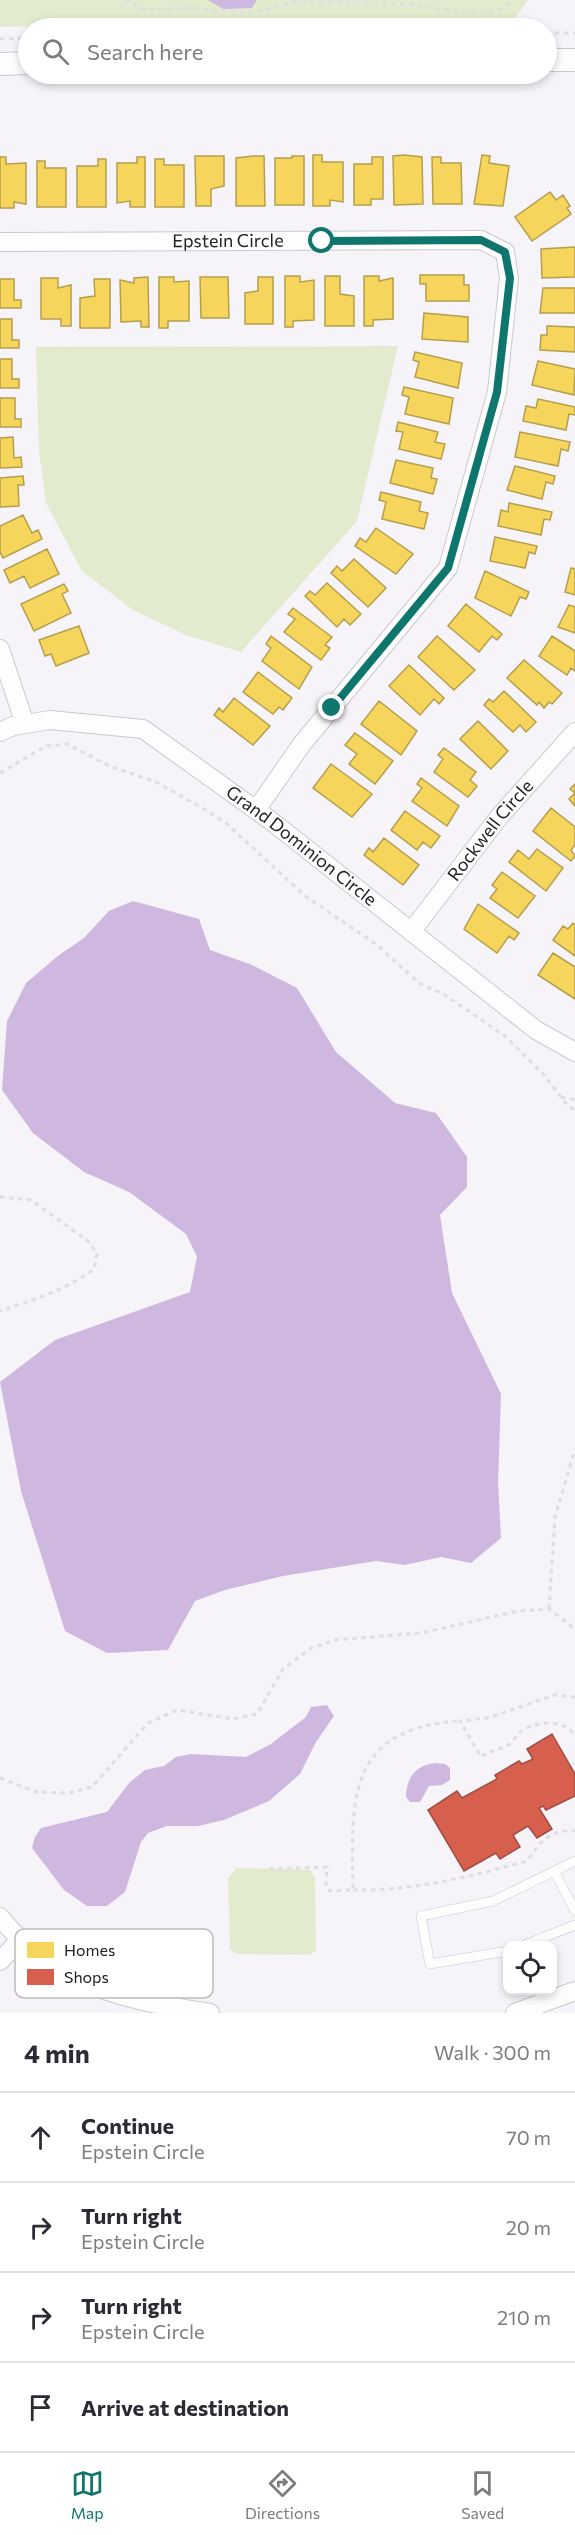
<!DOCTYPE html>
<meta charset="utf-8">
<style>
:root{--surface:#fff;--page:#f2f2f3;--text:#2b2b33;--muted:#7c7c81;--line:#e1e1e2;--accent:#0f766e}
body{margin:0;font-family:Commissioner,sans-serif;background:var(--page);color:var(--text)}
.controls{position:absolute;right:18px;bottom:18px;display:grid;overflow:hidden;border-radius:12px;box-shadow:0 3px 9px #0003}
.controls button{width:54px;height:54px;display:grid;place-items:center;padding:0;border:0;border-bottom:2px solid var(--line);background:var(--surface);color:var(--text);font:30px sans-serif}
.stop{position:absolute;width:18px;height:18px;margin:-14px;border:4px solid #0f766e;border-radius:50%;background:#fff}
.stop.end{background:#0f766e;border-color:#fff;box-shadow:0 2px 6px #0008}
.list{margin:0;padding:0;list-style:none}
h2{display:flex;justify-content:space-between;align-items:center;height:78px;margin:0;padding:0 24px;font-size:26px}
h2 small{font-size:20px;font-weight:400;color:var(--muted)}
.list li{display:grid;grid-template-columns:39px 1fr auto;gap:18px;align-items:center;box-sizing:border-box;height:90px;padding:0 24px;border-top:2px solid var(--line)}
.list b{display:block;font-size:22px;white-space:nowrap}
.list p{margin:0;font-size:20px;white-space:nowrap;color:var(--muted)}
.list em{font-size:20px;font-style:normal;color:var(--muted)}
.icon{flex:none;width:33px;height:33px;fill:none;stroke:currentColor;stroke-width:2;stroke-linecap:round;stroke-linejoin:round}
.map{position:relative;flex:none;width:575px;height:2013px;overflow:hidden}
.search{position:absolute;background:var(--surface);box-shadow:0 3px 9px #0003;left:18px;right:18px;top:18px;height:66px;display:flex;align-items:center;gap:15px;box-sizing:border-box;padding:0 21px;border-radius:33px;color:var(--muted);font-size:22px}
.sheet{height:438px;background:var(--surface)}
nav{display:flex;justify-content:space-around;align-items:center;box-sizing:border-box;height:84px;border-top:2px solid var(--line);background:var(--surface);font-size:16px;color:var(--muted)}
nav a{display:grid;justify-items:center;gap:3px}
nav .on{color:var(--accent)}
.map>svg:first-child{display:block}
.green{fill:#e3ebcf}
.water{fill:#ceb8df}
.homes{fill:#f6d55c;stroke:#b69f4b;stroke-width:1.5}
.shops{fill:#d6604d;stroke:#a04d41;stroke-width:1.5}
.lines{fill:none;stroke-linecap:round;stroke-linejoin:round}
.service-casing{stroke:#ccc9ce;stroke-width:10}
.minor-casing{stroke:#ccc9ce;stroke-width:20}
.tertiary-casing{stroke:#ccc9ce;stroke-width:24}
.path{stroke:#dfdee0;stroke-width:3;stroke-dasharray:4.5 4.5;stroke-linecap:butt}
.service{stroke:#fefdfe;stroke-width:9}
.minor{stroke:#fefdfe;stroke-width:18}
.tertiary{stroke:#fefdfe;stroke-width:22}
.route{stroke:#0f766e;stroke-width:8}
.labels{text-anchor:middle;stroke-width:6;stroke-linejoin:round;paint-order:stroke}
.street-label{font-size:18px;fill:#222024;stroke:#fff}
.key{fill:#fff;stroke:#bdbcbd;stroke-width:1.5}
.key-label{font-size:16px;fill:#222024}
</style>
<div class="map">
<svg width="575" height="2013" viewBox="0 0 575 2013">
<rect width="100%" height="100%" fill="#f6f3f9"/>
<path class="green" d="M0 0H528L514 20 0 27Z
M398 346 357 521 241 652 186 635 133 610 82 571 46 503 39 451 36 347Z
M236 1868 310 1870 315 1878 316 1950 309 1955 237 1954 230 1949 228 1879Z"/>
<path class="water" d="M208 0H257L252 8 223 9Z
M133 901 199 919 210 950 252 965 297 988 336 1052 395 1103 436 1113 467 1157V1187L440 1215 452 1293 501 1394 498 1483 501 1538 471 1563 441 1557 405 1565 376 1561 283 1576 225 1590 195 1601 168 1650 107 1653 65 1631 21 1491 0 1382 55 1340 190 1292 197 1257 186 1234 129 1192 84 1172 33 1133 2 1090 7 1021 26 983 59 955 84 938 109 911Z
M327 1705 334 1716 316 1742 300 1774 269 1801 224 1820 198 1826H167L148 1833 141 1842 125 1892 107 1906H87L64 1890 32 1848 35 1837 41 1828 107 1812 129 1783 145 1770 164 1766 176 1757 191 1754 246 1757 271 1744 289 1730 306 1717 311 1707Z
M435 1763 445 1764 450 1768V1780L442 1785 429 1786 420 1802H410L406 1797C406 1778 416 1765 435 1763Z"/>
<path class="homes" d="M313 155H322V162H343V202L330 200V206H313Z
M404 155 422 157 423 204 394 205 393 156Z
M482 155 490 156 489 163 509 166 503 206 474 204Z
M195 156H224V186L211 189V206H196Z
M253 156H264L265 206H236V158Z
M292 156H304V205H275V158H292Z
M0 157H6V164L26 163V204L14 202V208H0Z
M137 157H145V207H130V201L117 203V163H137Z
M372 157H383V199H371V205H354V164H372Z
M432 157H441V163H461L462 204H433Z
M98 159H106V207H77V166H98Z
M155 159H164V165H184V207H155Z
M37 161H45V168H66V207H37Z
M550 192 556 200 563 195 570 206 567 208 571 214 532 241 515 217Z
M575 247V277L542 278 541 249Z
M420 275H464V285H469V301H426V284H420Z
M285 276H300V282L314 280V320L293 321V327H285Z
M325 276H340V294L354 296V326H325Z
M364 276H379V281L393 278V319L373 320V326H364Z
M148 277 149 327H141V321L121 322 120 280 134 283V278Z
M159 277H174V282L189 281V321H168V328H159Z
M200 277H228L229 318H201Z
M258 277H273V324H245V293L258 291Z
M41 278H58V288L71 285V326H61V319H41Z
M0 279H14V300H21V308H0Z
M94 279H110V328H80V298L95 296Z
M543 288H575V313H540Z
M424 313 468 317V342L422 339Z
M0 319H12V340H19V348H0Z
M547 326 575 327V352L540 350 541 335H547Z
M415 352 462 363 458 388 415 377 419 362 413 360Z
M0 359H12V379H19V388H0Z
M538 361 575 369 574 395 532 385Z
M404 387 453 398 449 424 405 414 409 397 402 395Z
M0 398H15V419H21V427H0Z
M538 399 575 407V415L569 414 566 430 523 421 526 406 536 408Z
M398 422 438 432 435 442 445 444 441 459 399 449 403 432 396 431Z
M520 432 570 442 568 451 561 449 558 466 515 457Z
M13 437 14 458 21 457 22 467 0 468V438Z
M396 460 433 468 431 478 437 479 433 494 390 483Z
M515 466 555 476 553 484 546 482 542 499 507 490Z
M23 476 24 485H18L19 506 0 507V478Z
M381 492 421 502 419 511 428 513 424 529 382 519 386 502 379 500Z
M509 503 552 512 550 520 544 519 541 535 498 526 501 510 508 512Z
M23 515 32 533 38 530 42 539 3 558 0 552V526Z
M376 528 413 554 396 574 355 546 360 538 366 542Z
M495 537 537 546 535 554 529 552 525 568 490 561Z
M47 549 59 574 30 588 24 576 10 583 4 570Z
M354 559 386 588 368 607 331 573 337 566 342 571Z
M571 568 575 569V595L565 592Z
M485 571 529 592 526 599 520 597 511 616 475 598Z
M327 583 361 614 350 625 344 619 337 627 305 596 310 591 315 595Z
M64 584 68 591 62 594 71 613 34 631 21 604Z
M466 604 502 634 497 640 492 636 479 652 448 626Z
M569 605 575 607V633L558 627Z
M293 608 332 637 325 645 330 648 321 660 284 632 295 619 288 614Z
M79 626 89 653 56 666 51 654 45 656 39 640Z
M271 636 312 667 299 689 262 661 271 648 266 644Z
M437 636 475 670 454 690 418 657Z
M552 636 575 651V671L571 668 567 675 539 656Z
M524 660 562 693 552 704 549 702 544 708 539 702 537 705 507 678Z
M409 665 444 698 439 704 434 699 420 715 389 686Z
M258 672 292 698 283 710 279 707 273 714 243 692Z
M504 691 536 722 526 732 520 725 513 732 484 705 489 699 493 702Z
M234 698 270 726 253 745 214 715 219 708 223 712Z
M379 701 417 731 401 755 361 724Z
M478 721 508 751 491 769 460 739Z
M355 733 393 761 375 784 349 764 357 754 345 745Z
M444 748 476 772 470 780 477 786 468 797 434 772 443 759 438 755Z
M331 764 372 794 352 817 313 788Z
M421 778 459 806 447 826 412 801 422 788 417 784Z
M575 784V806L569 799 575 793 570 789Z
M551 808 575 827V845L571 850 575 856 571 861 533 831Z
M405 811 440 836 431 848 423 842 417 850 391 830Z
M384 838 419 865 403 885 364 855 369 848 373 852Z
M537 849 563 868 546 891 509 862 518 850 529 859Z
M502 872 535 896 518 918 490 898 497 889 492 885Z
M478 904 519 933 514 940 509 936 497 953 464 929Z
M573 923 575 925V956L553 940 563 926 568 929Z
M553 953 575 967V999L538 975Z"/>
<path class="shops" d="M552 1734 575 1774V1796L546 1810 543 1806 539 1808 552 1829 537 1838 528 1826 513 1835 520 1847 500 1859 496 1853 464 1871 428 1810 457 1791 462 1798 497 1779 495 1775 519 1761 522 1764 533 1759 527 1749Z"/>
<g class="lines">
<g class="service-casing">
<path id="service" d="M555 1873 575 1911
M522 1946 575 1925
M508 1951 430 1964 421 1916 493 1901 575 1861"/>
</g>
<g class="minor-casing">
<g id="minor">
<path id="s1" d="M0 242 481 240 505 252 509 278 497 392 448 568 302 744 256 810"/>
<path d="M0 649 25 724"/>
<path id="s2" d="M0 732 13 726 50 720 143 729 270 820 536 1030 575 1052"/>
<path id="s3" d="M411 932 499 817 575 732"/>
<path d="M0 1917C56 1987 126 2000 210 2013"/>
<path d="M0 1961 19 1941"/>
<path d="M515 2013 575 1991"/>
</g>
</g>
<g class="tertiary-casing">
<path id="tertiary" d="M546 60H575
M0 64 28 63"/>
</g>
<path class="path" d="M125 0 145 10 184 8 252 13 294 2H315L406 4 472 13H490L502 9 512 0
M546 33H575
M0 39 28 38
M0 773 46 746 68 744 109 766 154 781 206 810 227 824 304 895 377 945 419 983 445 995 505 1036 544 1075 568 1106 575 1110
M561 1097 575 1100
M0 1197 31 1200 88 1241 97 1254 94 1269C66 1290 33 1300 0 1311
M549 1609 555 1517 575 1449
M575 1697 555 1695 488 1718 460 1721 481 1757C490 1750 502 1750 511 1743 514 1740 517 1735 520 1732 534 1721 565 1718 575 1736
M573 1764 575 1763
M0 1778 36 1792 68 1793 92 1787 148 1723 177 1710 233 1719 257 1714 283 1669 311 1648 335 1640 421 1633 518 1611 549 1609 575 1629
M269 1869 327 1867 326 1885 330 1891 353 1890C351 1799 347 1728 460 1721
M353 1890C413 1891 469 1877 527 1861 540 1842 550 1829 575 1831"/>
<use href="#service" class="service"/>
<use href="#minor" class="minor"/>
<use href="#tertiary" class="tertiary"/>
</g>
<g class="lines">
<path class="route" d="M322 241 481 240 505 252 510 278 497 392 448 568 332 708"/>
</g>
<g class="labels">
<g class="street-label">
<text dy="6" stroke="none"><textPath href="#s1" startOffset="228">Epstein Circle</textPath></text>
<text dy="6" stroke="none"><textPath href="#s3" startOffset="129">Rockwell Circle</textPath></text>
<text dy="6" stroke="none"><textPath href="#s2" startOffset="342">Grand Dominion Circle</textPath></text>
</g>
</g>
<rect x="15" y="1929" width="198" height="69" rx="9" class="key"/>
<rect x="27" y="1942" width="27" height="16" fill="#f6d55c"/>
<rect x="27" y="1969" width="27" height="16" fill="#d6604d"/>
<g class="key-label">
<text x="64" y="1956">Homes</text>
<text x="64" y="1983">Shops</text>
</g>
</svg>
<div class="controls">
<button><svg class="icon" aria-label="locate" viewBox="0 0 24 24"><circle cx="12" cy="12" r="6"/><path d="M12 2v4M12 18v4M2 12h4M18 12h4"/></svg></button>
</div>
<div class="stop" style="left:322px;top:241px"></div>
<div class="stop end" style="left:332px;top:708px"></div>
<div class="search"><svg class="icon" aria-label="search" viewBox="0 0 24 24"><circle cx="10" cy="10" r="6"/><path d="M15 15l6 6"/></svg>Search here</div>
</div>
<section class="sheet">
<h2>4 min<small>Walk · 300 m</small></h2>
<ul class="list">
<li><svg class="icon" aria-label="ahead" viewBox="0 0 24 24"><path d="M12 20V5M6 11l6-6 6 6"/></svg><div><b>Continue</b><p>Epstein Circle</p></div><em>70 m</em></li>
<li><svg class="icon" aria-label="right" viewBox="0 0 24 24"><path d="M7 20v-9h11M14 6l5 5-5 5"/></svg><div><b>Turn right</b><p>Epstein Circle</p></div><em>20 m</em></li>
<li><svg class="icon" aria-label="right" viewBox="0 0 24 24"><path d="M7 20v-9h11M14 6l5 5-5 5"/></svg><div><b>Turn right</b><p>Epstein Circle</p></div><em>210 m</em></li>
<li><svg class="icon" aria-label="arrive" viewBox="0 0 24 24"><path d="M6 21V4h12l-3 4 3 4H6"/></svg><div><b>Arrive at destination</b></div></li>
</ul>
</section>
<nav>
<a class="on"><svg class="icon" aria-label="map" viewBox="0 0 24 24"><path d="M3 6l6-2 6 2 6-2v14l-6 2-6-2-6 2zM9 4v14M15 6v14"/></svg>Map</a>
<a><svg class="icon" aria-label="directions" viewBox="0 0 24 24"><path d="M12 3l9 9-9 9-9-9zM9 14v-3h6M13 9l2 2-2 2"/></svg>Directions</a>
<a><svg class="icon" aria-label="saved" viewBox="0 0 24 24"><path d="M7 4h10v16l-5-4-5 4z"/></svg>Saved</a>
</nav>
